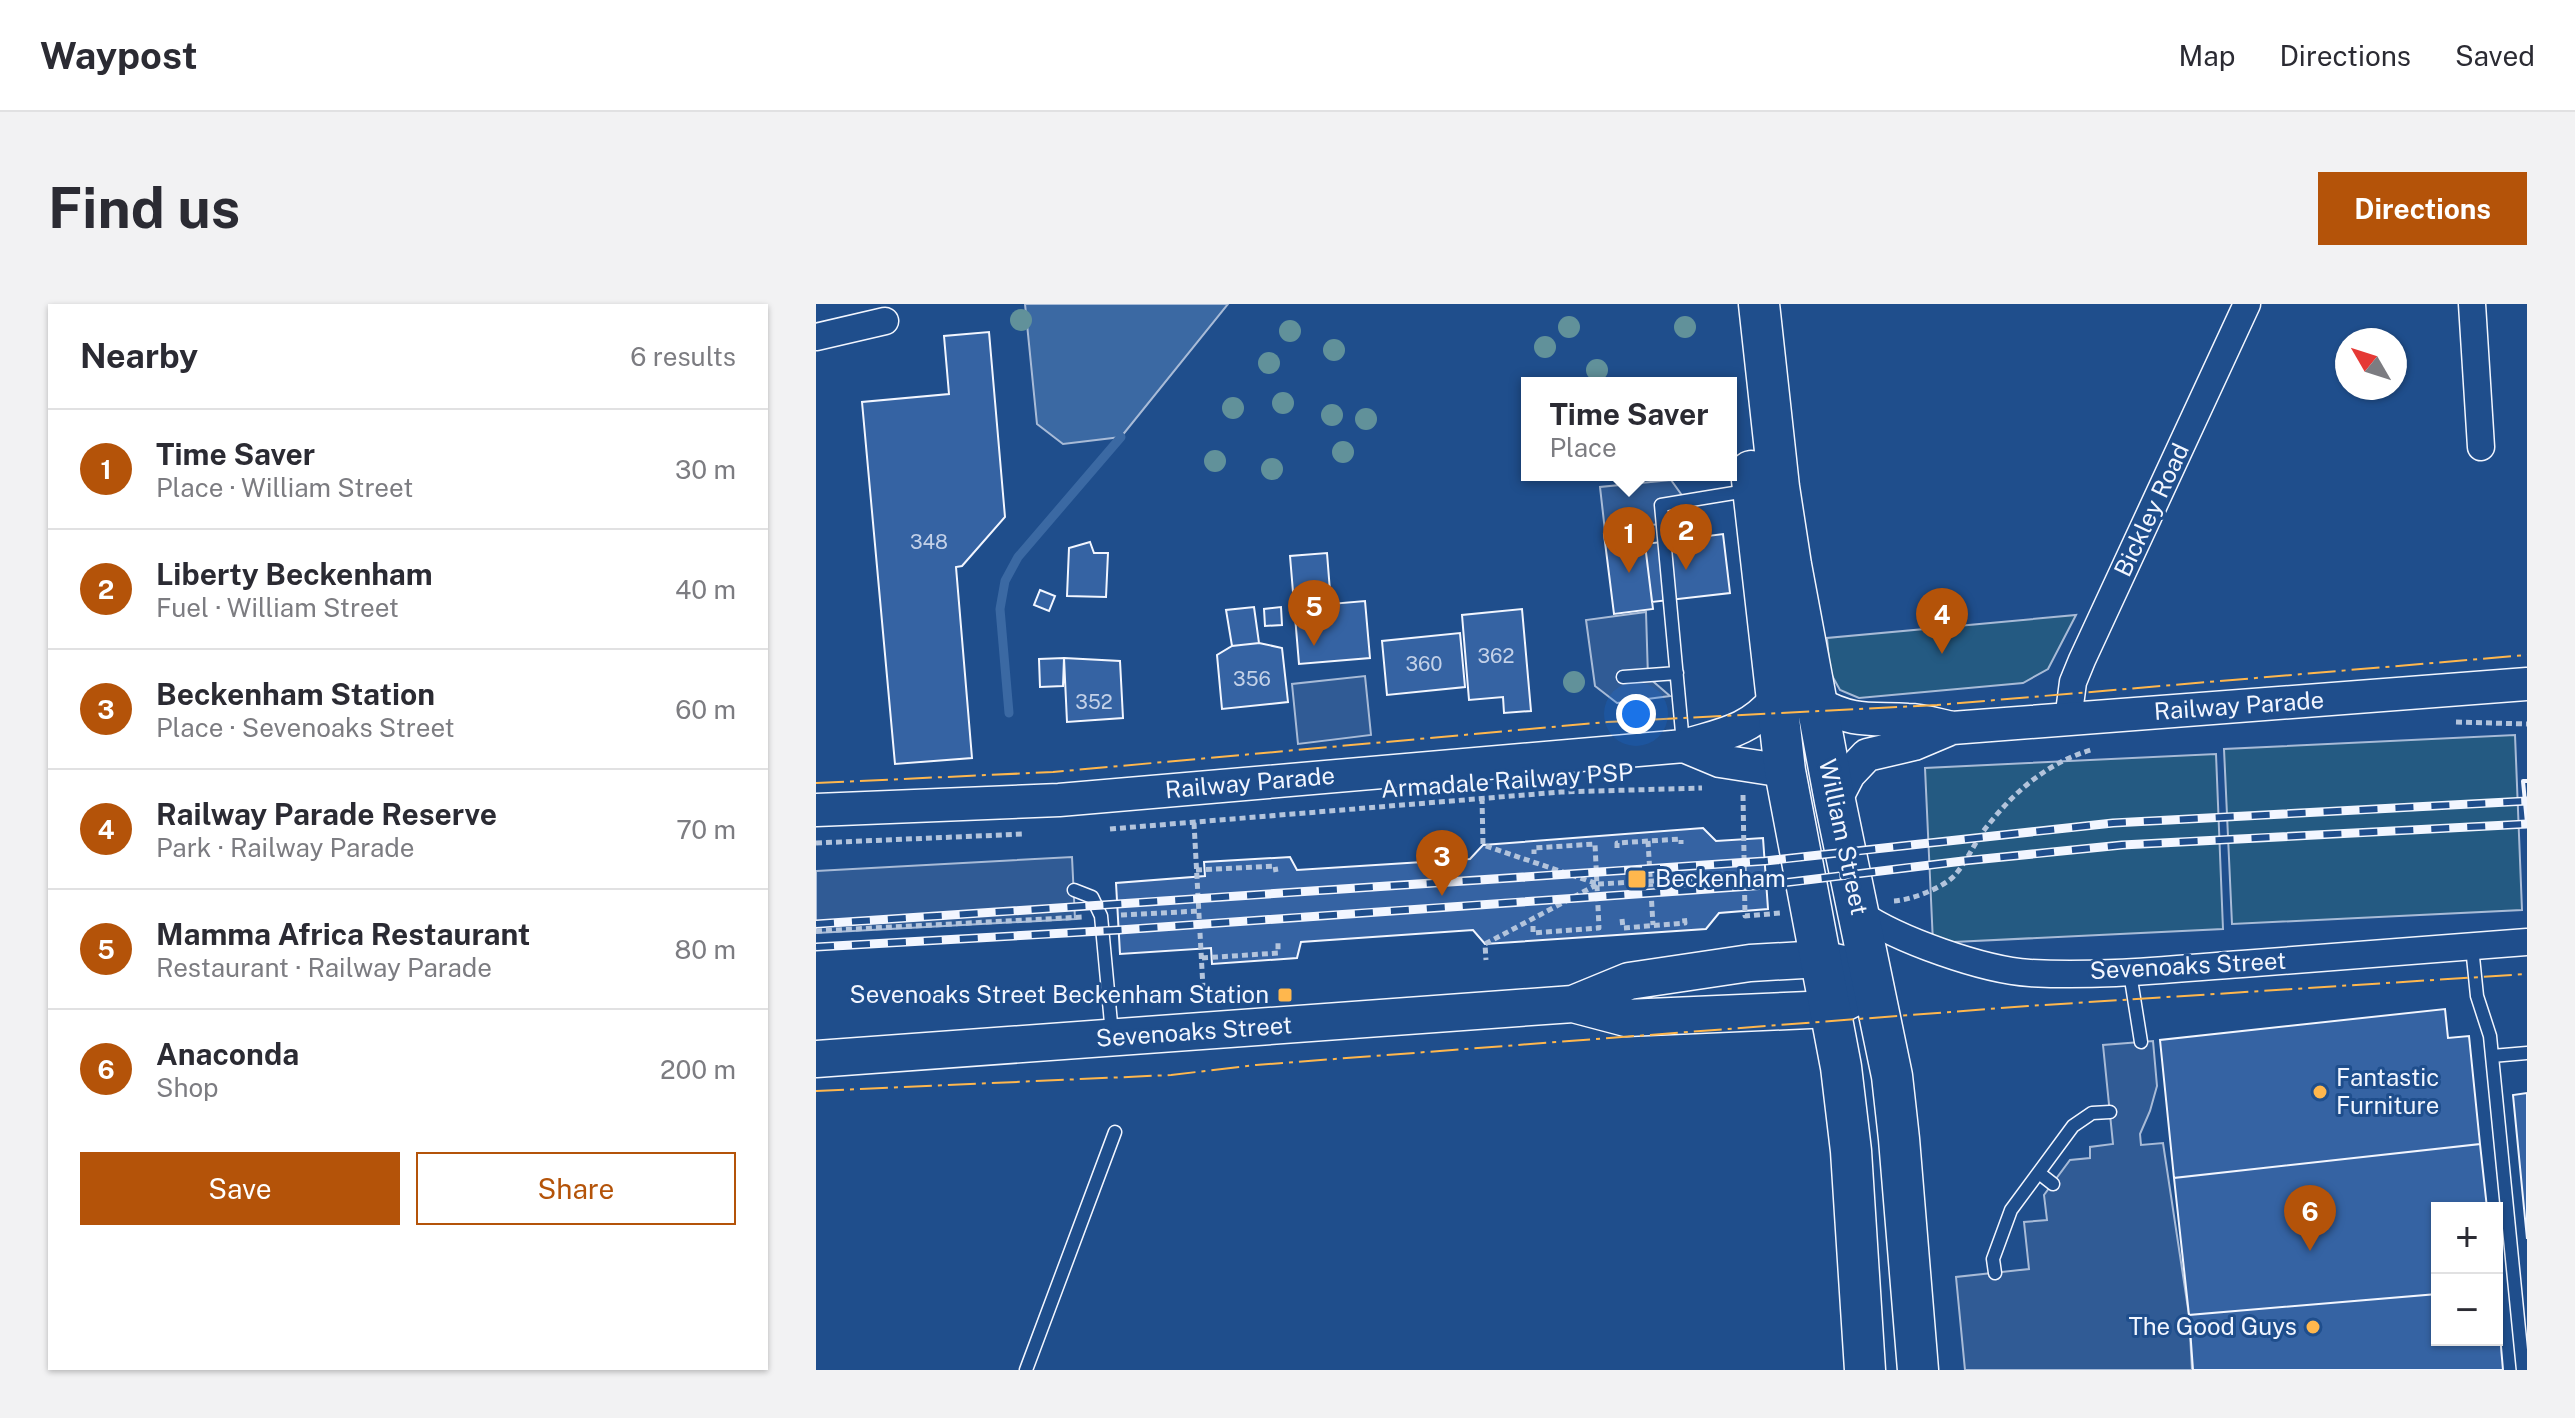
<!DOCTYPE html>
<meta charset="utf-8">
<style>
:root{--surface:#fff;--page:#f2f2f3;--text:#2b2b33;--muted:#7c7c81;--line:#e1e1e2;--accent:#b45309}
body{margin:0;font-family:"Public Sans",sans-serif;background:var(--page);color:var(--text)}
.controls{position:absolute;right:24px;bottom:24px;display:grid;overflow:hidden;border-radius:0px;box-shadow:0 2px 6px #0004}
.controls button{width:72px;height:72px;display:grid;place-items:center;padding:0;border:0;border-bottom:2px solid var(--line);background:var(--surface);color:var(--text);font:40px sans-serif}
.compass{position:absolute;left:1519px;top:24px;width:72px;height:72px;border-radius:50%;background:var(--surface);box-shadow:0 2px 6px #0004;rotate:309deg}
.you{position:absolute;left:820px;top:410px;width:28px;height:28px;margin:-20px;border:6px solid #fff;border-radius:50%;background:#1a73e8;box-shadow:0 0 0 12px #1a73e833}
.badge{display:grid;place-items:center;width:52px;height:52px;border-radius:50%;background:var(--accent);color:#fff;font-size:26px;font-weight:700}
.pin{position:absolute;translate:-50% -66px;filter:drop-shadow(0 2px 4px #0008)}
.pin::after{content:'';position:absolute;top:42px;width:28px;height:24px;background:inherit;clip-path:polygon(0 0,100% 0,50% 100%)}
.popup{position:absolute;left:705px;top:73px;width:216px;height:104px;box-sizing:border-box;display:grid;place-content:center;border-radius:0px;background:var(--surface);filter:drop-shadow(0 2px 6px #0005);font-size:26px;white-space:nowrap;color:var(--muted)}
.popup b{font-size:30px;color:var(--text)}
.popup::after{content:'';position:absolute;left:50%;top:100%;margin-left:-16px;border:16px solid transparent;border-top-color:var(--surface)}
.list{margin:0;padding:0;list-style:none}
h2{display:flex;justify-content:space-between;align-items:center;height:104px;margin:0;padding:0 32px;font-size:34px}
h2 small{font-size:26px;font-weight:400;color:var(--muted)}
.list li{display:grid;grid-template-columns:52px 1fr auto;gap:24px;align-items:center;box-sizing:border-box;height:120px;padding:0 32px;border-top:2px solid var(--line)}
.list b{display:block;font-size:30px;white-space:nowrap}
.list p{margin:0;font-size:26px;white-space:nowrap;color:var(--muted)}
.list em{font-size:26px;font-style:normal;color:var(--muted)}
.actions{display:flex;gap:16px;padding:24px 32px}
.actions a{flex:1;padding:18px 0;border:2px solid var(--accent);border-radius:0px;text-align:center;font-size:28px;color:var(--accent)}
.actions .main{background:var(--accent);color:#fff}
.map{position:relative;flex:none;width:1711px;height:1066px;overflow:hidden;border-radius:0px}
header{display:flex;align-items:center;gap:48px;box-sizing:border-box;height:112px;padding:0 40px;background:var(--surface);border-bottom:2px solid var(--line)}
header strong{font-size:38px}
nav{display:flex;gap:44px;margin-inline-start:auto;font-size:28px}
.intro{display:flex;align-items:center;justify-content:space-between;box-sizing:border-box;height:192px;padding:0 48px}
h1{margin:0;font-size:56px}
.button{padding:20px 36px;border-radius:0px;background:var(--accent);color:#fff;font-size:28px;font-weight:700}
main{display:flex;gap:48px;padding:0 48px}
aside{flex:1;background:var(--surface);border-radius:0px;box-shadow:0 2px 6px #0004}
.map>svg:first-child{display:block}
.green{fill:#245a82;stroke:#a8bbd7;stroke-width:2}
.parking{fill:#305b95;stroke:#a8bbd7;stroke-width:2}
.water{fill:#3b69a3;stroke:#a8bbd7;stroke-width:2}
.lines{fill:none;stroke-linecap:round;stroke-linejoin:round}
.stream{stroke:#3b69a3;stroke-width:9}
.building{fill:#3563a3;stroke:#f2f6ff;stroke-width:2}
.service-casing{stroke:#f2f6ff;stroke-width:15}
.minor-casing{stroke:#f2f6ff;stroke-width:29}
.tertiary-casing{stroke:#f2f6ff;stroke-width:35}
.secondary-casing{stroke:#f2f6ff;stroke-width:39}
.primary-casing{stroke:#f2f6ff;stroke-width:43}
.path{stroke:#b3c4dc;stroke-width:5;stroke-dasharray:6 4;stroke-linecap:butt}
.service{stroke:#1f4e8c;stroke-width:12}
.minor{stroke:#1f4e8c;stroke-width:26}
.tertiary{stroke:#1f4e8c;stroke-width:32}
.secondary{stroke:#1f4e8c;stroke-width:36}
.primary{stroke:#1f4e8c;stroke-width:40}
.rail-casing{stroke:#f2f6ff;stroke-width:9}
.rail{stroke:#1f4e8c;stroke-width:6;stroke-dasharray:18;stroke-linecap:butt}
.wall{stroke:#f2f6ff;stroke-width:4}
.power{stroke:#ffb74d;stroke-width:2;stroke-dasharray:28 6 4 6;stroke-linecap:butt}
.tree{fill:#61919a}
.poi-dot{fill:#ffb74d;stroke:#1f4e8c;stroke-width:3}
.labels{text-anchor:middle;stroke-width:6;stroke-linejoin:round;paint-order:stroke}
.number-label{font-size:20px;fill:#c3d1e8}
.street-label{font-size:24px;fill:#f2f6ff;stroke:#1f4e8c}
.poi-label{font-size:24px;fill:#f2f6ff;stroke:#1f4e8c;text-anchor:start}
</style>
<header>
<strong>Waypost</strong>
<nav><a>Map</a><a>Directions</a><a>Saved</a></nav>
</header>
<div class="intro"><h1>Find us</h1><a class="button">Directions</a></div>
<main>
<aside>
<h2>Nearby<small>6 results</small></h2>
<ul class="list">
<li><span class="badge">1</span><div><b>Time Saver</b><p>Place · William Street</p></div><em>30 m</em></li>
<li><span class="badge">2</span><div><b>Liberty Beckenham</b><p>Fuel · William Street</p></div><em>40 m</em></li>
<li><span class="badge">3</span><div><b>Beckenham Station</b><p>Place · Sevenoaks Street</p></div><em>60 m</em></li>
<li><span class="badge">4</span><div><b>Railway Parade Reserve</b><p>Park · Railway Parade</p></div><em>70 m</em></li>
<li><span class="badge">5</span><div><b>Mamma Africa Restaurant</b><p>Restaurant · Railway Parade</p></div><em>80 m</em></li>
<li><span class="badge">6</span><div><b>Anaconda</b><p>Shop</p></div><em>200 m</em></li>
</ul>
<div class="actions"><a class="main">Save</a><a>Share</a></div>
</aside>
<div class="map">
<svg width="1711" height="1066" viewBox="0 0 1711 1066">
<rect width="100%" height="100%" fill="#1f4e8c"/>
<path class="green" d="M1260 311 1232 365 1207 379 1043 394 1024 386 1014 368 1011 334Z
M1699 431 1706 606 1416 620 1408 445Z
M1400 450 1407 625 1117 639 1109 464Z"/>
<path class="parking" d="M855 176 883 215 789 227 784 183Z
M830 308 832 373 854 392 801 399 779 382 770 316Z
M549 372 555 431 482 440 476 380Z
M256 553 259 615 0 629V567Z
M1337 737 1341 782 1334 807 1324 830 1325 841 1347 839 1373 1011 1376 1066H1149L1140 973 1213 965 1208 918 1231 916 1228 891 1254 856 1274 854V843L1297 840 1287 741Z"/>
<path class="water" d="M209 0H412L305 133 247 140 221 120Z"/>
<g class="lines">
<path class="stream" d="M193 409 184 305 189 277 202 253 305 133"/>
</g>
<path class="building" d="M173 28 189 213 146 262 140 263 156 454 79 460 46 98 133 90 128 32Z
M827 225 837 305 798 310 788 230Z
M907 230 914 289 836 298 829 240Z
M274 238 278 249H292L290 293 251 292 253 244Z
M511 249 515 300 549 297 554 354 483 360 474 252Z
M224 286 239 292 233 307 218 301Z
M438 303 443 339 416 342 410 306Z
M465 303 466 321 449 322 448 305Z
M706 305 715 407 688 409 687 393 653 396 646 311Z
M644 329 649 383 571 391 566 337Z
M443 339 466 344 472 398 406 405 401 351 416 342Z
M248 354 304 357 307 414 251 418Z
M248 354 247 382 224 383 223 355Z
M887 524 900 537 947 534 952 605 903 609 890 625 669 640 657 626 485 638 481 654 396 660 395 644 304 650 300 579 389 572 388 558 474 553 481 566 654 555 667 541Z
M1629 705 1632 734 1653 732 1664 840 1358 874 1344 736Z
M1711 789V935L1697 791Z
M1664 840 1671 904H1621V990L1373 1011 1358 874Z
M1621 990V1036H1681V995L1687 1066H1377L1373 1011Z"/>
<g class="lines">
<g class="service-casing">
<path id="service" d="M807 373 861 369
M867 439 845 201 930 187
M258 586 276 593 285 612 296 730
M1656 643 1661 692 1674 732 1707 1066
M1314 669 1325 738
M1676 752 1711 749
M1223 869 1237 880
M1179 969 1177 955 1195 906 1257 822 1276 809 1294 808
M210 1066 299 828"/>
</g>
<g class="minor-casing">
<path id="minor" d="M1656 0 1665 143
M0 33 69 17
M1252 416 1257 378 1266 356 1431 0
M1043 609C1082 636 1167 666 1214 669 1284 673 1356 665 1426 660 1521 653 1616 646 1711 638"/>
</g>
<g class="tertiary-casing">
<path id="tertiary" d="M1001 399C1038 419 1053 414 1092 416 1107 416 1122 421 1136 424L1711 380
M868 442 904 457 969 467
M1019 497 1033 470 1051 451 1098 440 1136 424
M0 506 243 496 868 442C906 430 932 428 959 396"/>
</g>
<g class="secondary-casing">
<path id="secondary" d="M757 700 810 714 1016 705 1059 683
M0 755 757 700 813 677 934 659 1005 655 1055 666"/>
</g>
<g class="primary-casing">
<path id="primary" d="M943 0 963 183 975 261 1019 497 1076 772 1083 835 1102 1066
M935 167 969 467 1025 763 1035 847 1049 1066"/>
</g>
<path class="path" d="M1640 418 1711 420
M927 491 929 612 965 609
M666 494 667 541 782 580 669 640 670 656
M378 519 387 684
M294 525 745 488 886 484
M832 537 837 621
M0 539 208 530
M801 544V539L865 535V540
M380 566 459 562 460 568
M782 580 928 572
M1078 597C1095 596 1127 584 1139 571 1152 556 1160 535 1173 520 1200 486 1233 458 1275 446
M305 611 383 607
M806 615 807 624 869 619 868 611
M717 622V629L783 624 779 540 718 544V550
M0 627 267 613
M386 654 462 649V639"/>
<use href="#service" class="service"/>
<use href="#minor" class="minor"/>
<use href="#tertiary" class="tertiary"/>
<use href="#secondary" class="secondary"/>
<use href="#primary" class="primary"/>
<g class="rail-casing">
<path id="rail" d="M0 620 949 557 1297 519 1711 497
M0 643 303 626 950 581 1147 557 1306 541 1711 520"/>
</g>
<use href="#rail" class="rail"/>
<path class="wall" d="M1711 477H1707L1711 519"/>
<path class="power" d="M0 479 237 468 791 418 1121 401 1711 351
M0 787 355 771 440 761 1212 702 1711 670"/>
</g>
<g class="tree">
<circle cx="205" cy="16" r="11"/>
<circle cx="753" cy="23" r="11"/>
<circle cx="869" cy="23" r="11"/>
<circle cx="474" cy="27" r="11"/>
<circle cx="729" cy="43" r="11"/>
<circle cx="518" cy="46" r="11"/>
<circle cx="453" cy="59" r="11"/>
<circle cx="781" cy="66" r="11"/>
<circle cx="467" cy="99" r="11"/>
<circle cx="417" cy="104" r="11"/>
<circle cx="516" cy="111" r="11"/>
<circle cx="550" cy="115" r="11"/>
<circle cx="527" cy="148" r="11"/>
<circle cx="399" cy="157" r="11"/>
<circle cx="456" cy="165" r="11"/>
<circle cx="758" cy="378" r="11"/>
</g>
<g class="poi-dot">
<rect x="811" y="565" width="20" height="20" rx="4"/>
<rect x="461" y="683" width="16" height="16" rx="4"/>
<circle cx="1504" cy="788" r="8"/>
<circle cx="1497" cy="1023" r="8"/>
</g>
<g class="labels">
<g class="number-label">
<text x="113" y="245">348</text>
<text x="680" y="359">362</text>
<text x="608" y="367">360</text>
<text x="436" y="382">356</text>
<text x="278" y="405">352</text>
</g>
<g class="street-label">
<text transform="translate(1336 206) rotate(-65)" y="8">Bickley Road</text>
<text transform="translate(1423 402) rotate(-4)" y="8">Railway Parade</text>
<text transform="translate(691 477) rotate(-4)" y="8">Armadale Railway PSP</text>
<text transform="translate(434 479) rotate(-5)" y="8">Railway Parade</text>
<text transform="translate(1027 533) rotate(78)" y="8">William Street</text>
<text transform="translate(1372 662) rotate(-3)" y="8">Sevenoaks Street</text>
<text transform="translate(378 728) rotate(-4)" y="8">Sevenoaks Street</text>
</g>
<g class="poi-label">
<text x="839" y="583">Beckenham</text>
<text x="453" y="699" text-anchor="end">Sevenoaks Street Beckenham Station</text>
<text x="1520" y="782">Fantastic<tspan x="1520" dy="28">Furniture</tspan></text>
<text x="1481" y="1031" text-anchor="end">The Good Guys</text>
</g>
</g>
</svg>
<div class="controls">
<button>+</button>
<button>−</button>
</div>
<svg class="compass" viewBox="-18 -18 36 36"><path d="M0-13l5 13h-10z" fill="#e53935"/><path d="M0 13l5-13h-10z" fill="#7c7c81"/></svg>
<div class="you"></div>
<div class="pin badge" style="left:813px;top:269px">1</div>
<div class="popup"><b>Time Saver</b>Place</div>
<div class="pin badge" style="left:870px;top:266px">2</div>
<div class="pin badge" style="left:626px;top:592px">3</div>
<div class="pin badge" style="left:1126px;top:350px">4</div>
<div class="pin badge" style="left:498px;top:342px">5</div>
<div class="pin badge" style="left:1494px;top:947px">6</div>
</div>
</main>
